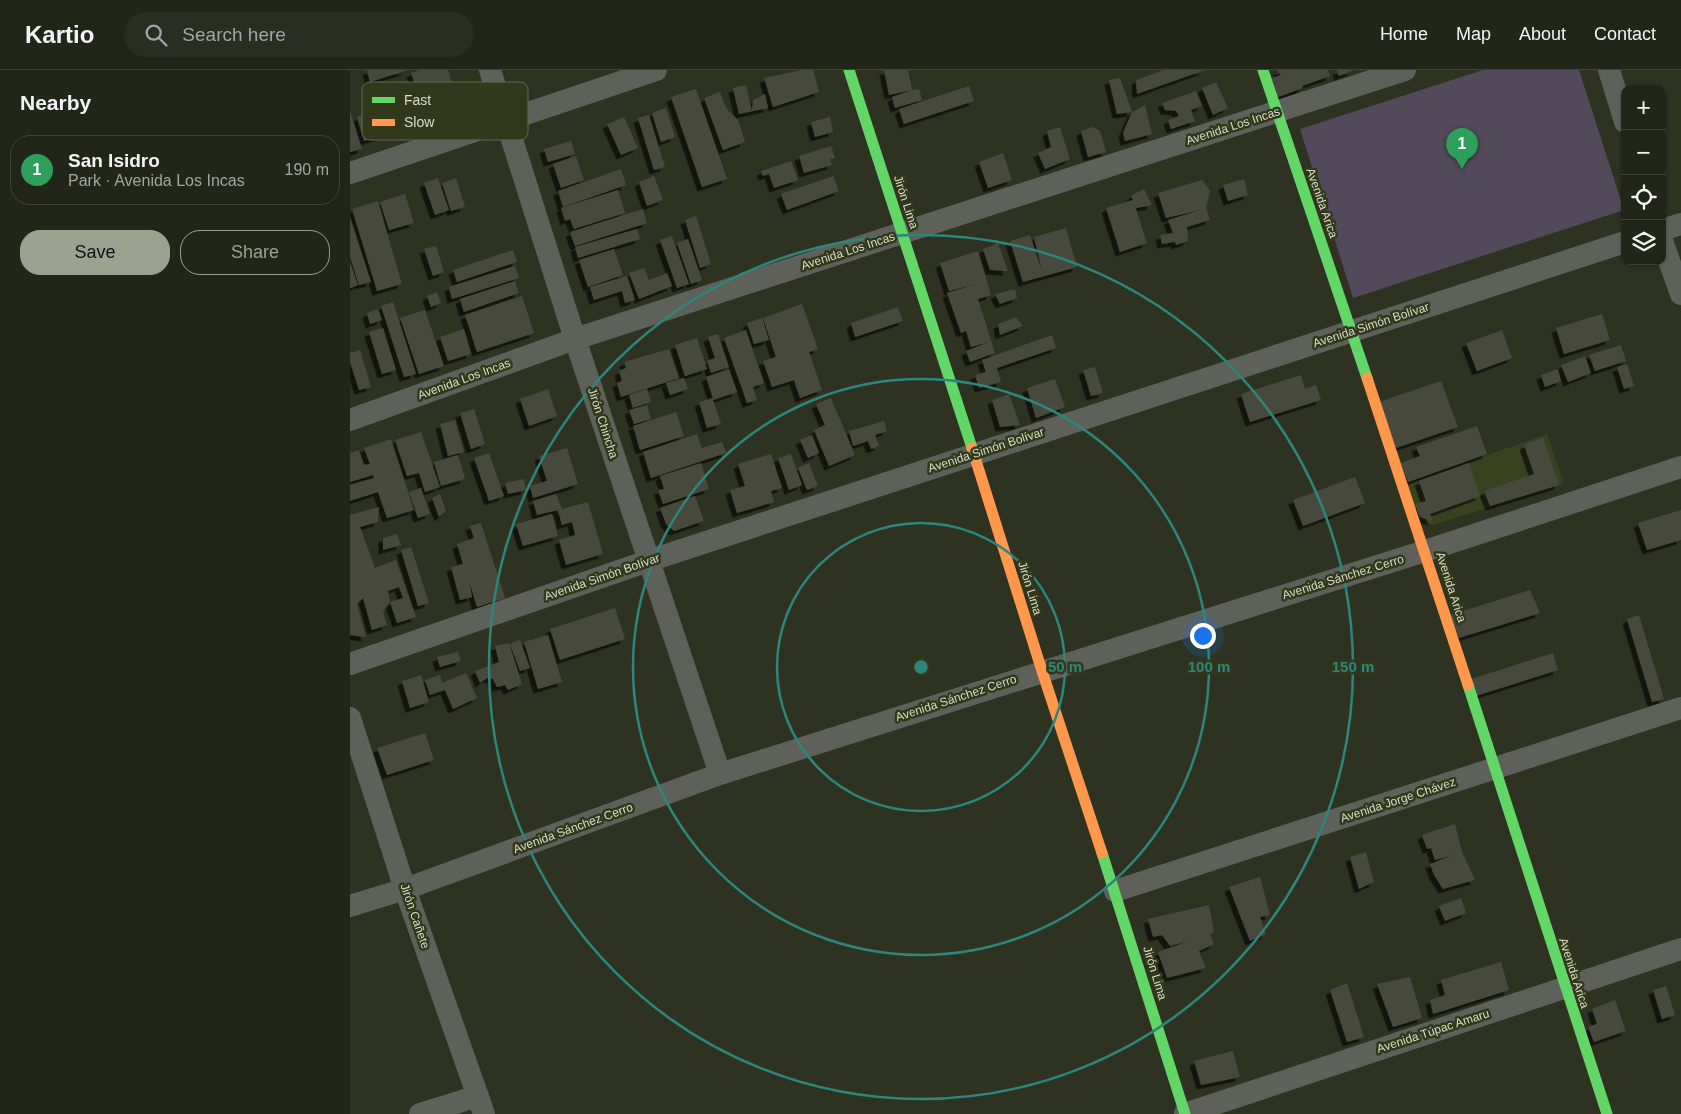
<!DOCTYPE html>
<meta charset="utf-8">
<style>
:root{--surface:#222619;--page:#2a2e22;--text:#f1f3f6;--muted:#a2a5a2;--line:#3f4338;--accent:#9da290}
body{margin:0;font-family:Helvetica,sans-serif;background:var(--page);color:var(--text)}
.controls{position:absolute;right:15px;top:15px;display:grid;overflow:hidden;border-radius:10px;box-shadow:0 1px 4px #0004}
.controls button{width:45px;height:45px;display:grid;place-items:center;padding:0;border:0;border-bottom:1px solid var(--line);background:var(--surface);color:var(--text);font:25px sans-serif}
.you{position:absolute;left:852px;top:565px;width:18px;height:18px;margin:-12px;border:4px solid #fff;border-radius:50%;background:#1a73e8;box-shadow:0 0 0 8px #1a73e833}
.badge{display:grid;place-items:center;width:32px;height:32px;border-radius:50%;background:var(--accent);color:#fff;font-size:16px;font-weight:700}
.pin{position:absolute;translate:-50% -41px;filter:drop-shadow(0 1px 2px #0008)}
.pin::after{content:'';position:absolute;top:26px;width:18px;height:15px;background:inherit;clip-path:polygon(0 0,100% 0,50% 100%)}
.list{margin:0;padding:0;list-style:none}
h2{display:flex;justify-content:space-between;align-items:center;height:65px;margin:0;padding:0 20px;font-size:21px}
h2 small{font-size:16px;font-weight:400;color:var(--muted)}
.list li{display:grid;grid-template-columns:32px 1fr auto;gap:15px;align-items:center;box-sizing:border-box;height:70px;margin:0 10px 10px;padding:0 10px;border:1px solid var(--line);border-radius:20px}
.list b{display:block;font-size:19px;white-space:nowrap}
.list p{margin:0;font-size:16px;white-space:nowrap;color:var(--muted)}
.list em{font-size:16px;font-style:normal;color:var(--muted)}
.actions{display:flex;gap:10px;padding:15px 20px}
.actions a{flex:1;padding:11px 0;border:1px solid var(--accent);border-radius:20px;text-align:center;font-size:18px;color:var(--accent)}
.actions .main{background:var(--accent);color:#111}
.icon{flex:none;width:28px;height:28px;fill:none;stroke:currentColor;stroke-width:2;stroke-linecap:round;stroke-linejoin:round}
.map{position:relative;flex:none;width:1331px;height:1044px;overflow:hidden}
header{display:flex;align-items:center;gap:30px;box-sizing:border-box;height:70px;padding:0 25px;background:var(--surface);border-bottom:1px solid var(--line)}
header strong{font-size:24px}
nav{display:flex;gap:28px;margin-inline-start:auto;font-size:18px}
.search{width:350px;height:45px;background:var(--page);display:flex;align-items:center;gap:12px;box-sizing:border-box;padding:0 18px;border-radius:28px;color:var(--muted);font-size:19px}
main{display:flex}
aside{flex:1;background:var(--surface)}
.map>svg:first-child{display:block}
.built{fill:#39411e}
.green{fill:#524a5b}
.building{fill:#474a3c;filter:url(#shadow)}
.lines{fill:none;stroke-linecap:round;stroke-linejoin:round}
.street{stroke:#5e605a;stroke-width:22}
.fast{stroke:#63d668;stroke-width:11}
.slow{stroke:#ff974d;stroke-width:11}
.ring{fill:none;stroke:#2d867c;stroke-width:2.5}
.labels{text-anchor:middle;stroke-width:5;stroke-linejoin:round;paint-order:stroke}
.street-label{font-size:12px;fill:#d9decc;stroke:#32391a}
.key{fill:#32391a;stroke:#646b4f;stroke-width:1}
.key-label{font-size:14px;fill:#d9decc}
.centre{fill:#2d867c;stroke:#32391a;stroke-width:2.5}
.ring-label{font-size:15px;text-anchor:middle;font-weight:bold;fill:#2d867c;stroke:#32391a;stroke-width:5;stroke-linejoin:round;paint-order:stroke}
</style>
<header>
<strong>Kartio</strong>
<div class="search"><svg class="icon" aria-label="search" viewBox="0 0 24 24"><circle cx="10" cy="10" r="6"/><path d="M15 15l6 6"/></svg>Search here</div>
<nav><a>Home</a><a>Map</a><a>About</a><a>Contact</a></nav>
</header>
<main>
<aside>
<h2>Nearby<small></small></h2>
<ul class="list">
<li><span class="badge" style="background:#2e9e5b">1</span><div><b>San Isidro</b><p>Park · Avenida Los Incas</p></div><em>190 m</em></li>
</ul>
<div class="actions"><a class="main">Save</a><a>Share</a></div>
</aside>
<div class="map">
<svg width="1331" height="1044" viewBox="0 0 1331 1044">
<defs>
<filter id="shadow"><feDropShadow dx="-4.5" dy="4.5" stdDeviation="0" flood-color="#0009"/></filter>
</defs>
<rect width="100%" height="100%" fill="#2e3221"/>
<path class="built" d="M1197 364 1214 414 1083 455 1068 450 1056 414Z"/>
<path class="green" d="M1133 0H1229L1274 140 1003 228 950 59Z"/>
<path class="building" d="M17 0H58L20 12Z
M69 0H98L109 38 94 43 96 48 59 60 51 36 35 41 30 24 50 17 55 33 94 20 68 28 66 20 58 22 56 14 64 12 61 3Z
M452 0H463L469 22 423 37 414 8Z
M534 0H558L562 20 569 19 572 30 545 38 542 27 562 20 539 25Z
M814 0H855L787 24 786 10Z
M927 0H978L980 6 952 16 953 18 928 27 922 8 931 5Z
M987 0H1004L989 6Z
M770 8 782 42 767 44 759 10Z
M866 12 878 38 863 45 852 18Z
M396 15 402 41 403 30 415 24 418 38 389 44 383 18Z
M619 16 624 31 554 54 549 39Z
M346 19 377 109 352 117 321 27Z
M846 21 852 36 841 40 845 51 821 59 818 50 829 46 826 41 815 40 812 33Z
M370 22 376 38 388 50 395 72 373 80 354 28Z
M795 35 802 64 775 71 773 63 782 42Z
M316 38 325 67 311 72 302 43Z
M0 41 12 79 0 82Z
M26 41 34 65 14 71 7 47Z
M299 45 315 97 304 100 288 48Z
M274 47 288 78 271 85 257 54Z
M480 47 483 62 465 67 461 52Z
M710 57 720 89 695 99 688 83 701 77 697 61Z
M743 57 750 61 756 82 738 87 731 61Z
M221 71 225 84 198 92 194 79Z
M481 76 485 88 480 89 482 95 454 103 449 86Z
M653 83 662 110 638 118 629 92Z
M226 86 234 110 211 118 203 94Z
M441 91 448 110 424 118 419 104 413 106 411 101Z
M271 99 276 115 213 137 208 121Z
M304 106 313 130 297 136 289 112Z
M483 106 489 121 437 140 431 124Z
M88 108 99 140 85 145 74 113Z
M106 108 115 137 101 141 92 113Z
M894 109 898 125 878 131 873 115Z
M852 110 860 121 856 138 860 150 837 157 838 171 826 175 825 172 812 174 810 165 823 163 818 150 851 140 816 148 808 123Z
M794 119 802 135 786 138 784 133 797 173 770 182 756 138 783 130 781 126Z
M268 120 275 143 224 159 220 149 215 151 211 138Z
M55 124 64 153 39 160 30 132Z
M28 131 52 214 27 221 2 139Z
M293 139 297 153 225 176 220 162Z
M346 146 361 194 350 198 335 150Z
M0 147 21 212 9 215 0 187Z
M716 158 727 197 673 212 660 171 680 165 692 201 684 167Z
M287 159 290 169 228 188 225 177Z
M322 166 339 214 327 218 310 170Z
M338 169 352 210 341 214 327 173Z
M648 173 658 201 640 200 633 179Z
M86 176 94 202 83 206 74 179Z
M264 179 273 205 238 217 229 190Z
M163 180 167 192 107 212 103 200Z
M628 181 641 225 628 229 645 283 620 292 616 281 639 272 621 277 616 261 611 263 597 223 626 214 599 221 590 193Z
M0 192 8 215 0 218Z
M165 196 169 208 102 229 99 217Z
M294 198 299 210 317 203 322 216 289 229 279 203Z
M277 206 285 230 275 233 272 221 244 230 240 217Z
M165 211 169 223 114 242 110 229Z
M665 219 667 228 650 234 645 224Z
M87 222 91 233 81 237 77 226Z
M172 226 184 263 127 282 115 245Z
M43 232 66 304 54 307 31 236Z
M452 234 468 279 459 282 472 320 450 328 444 310 422 317 413 291 426 287 413 248Z
M548 237 553 251 505 267 501 253Z
M28 239 32 250 20 254 17 243Z
M75 240 94 296 69 304 50 248Z
M1252 244 1260 270 1214 284 1206 258Z
M666 247 673 256 650 265 648 254Z
M412 248 419 270 404 274 397 253Z
M33 258 46 300 32 304 19 262Z
M114 259 121 284 98 291 90 267Z
M396 260 414 313 403 317 407 330 397 333 374 268Z
M1152 260 1162 288 1127 301 1116 273Z
M368 264 379 297 361 303 357 291 365 288 358 267Z
M702 265 706 278 647 298 651 312 629 318 625 305 636 302 632 290Z
M347 268 357 299 335 306 325 275Z
M1271 275 1276 291 1245 301 1239 285Z
M319 279 329 308 271 327 267 313 272 311 269 301 276 298 274 292Z
M10 280 21 317 9 320 0 292V283Z
M1235 286 1241 303 1218 312 1211 295Z
M1277 294 1284 316 1274 319 1267 297Z
M745 297 753 323 741 326 733 300Z
M379 299 387 322 363 330 371 354 357 358 349 332 363 328 356 307Z
M1208 299 1211 311 1195 317 1191 305Z
M951 305 955 319 966 315 971 330 900 352 891 324Z
M334 308 338 319 320 325 316 313Z
M705 309 715 337 686 348 677 318Z
M1091 311 1108 357 1046 378 1029 332Z
M198 319 207 346 179 356 170 329Z
M297 319 301 332 283 338 279 325Z
M659 324 670 355 650 357 642 330Z
M481 328 505 385 479 396 464 360 475 355 466 334Z
M297 335 301 349 284 354 279 340Z
M124 339 135 374 121 379 110 343Z
M326 342 334 366 290 380 283 356Z
M105 350 114 382 98 386 90 354Z
M534 351 537 361 525 365 529 376 521 379 518 371 503 376 499 361Z
M1127 356 1137 384 1058 412 1051 393 1070 386 1066 377Z
M71 362 90 417 75 422 69 403 57 406 45 370Z
M347 364 352 378 372 372 376 383 301 408 293 382Z
M462 365 469 383 458 388 450 370Z
M1193 368 1209 415 1140 436 1134 421 1184 404 1174 375Z
M41 369 64 440 37 448 28 422 0 431V415L24 408 23 405 0 412V383L9 380 14 395 20 394 14 378Z
M217 378 228 414 183 428 180 416 197 411 189 386Z
M139 383 154 426 139 431 124 388Z
M421 384 432 418 421 421 424 432 387 443 380 420 395 416 388 394Z
M441 384 452 415 439 420 428 388Z
M108 385 115 409 91 416 84 392Z
M351 393 359 419 313 434 308 420 314 419 310 406Z
M459 393 468 416 457 420 448 398Z
M1119 393 1130 426 1080 444 1083 451 1070 447 1065 434 1076 431 1069 411Z
M1005 407 1015 433 953 456 943 430Z
M174 409 176 420 158 424 155 413Z
M71 418 80 444 68 448 59 422Z
M90 424 96 441 89 447 82 428Z
M206 424 212 439 238 432 253 484 216 495 209 470 225 465 222 452 212 455 208 440 187 445 183 431Z
M345 426 354 451 324 461 316 454 310 438Z
M29 437 28 452 10 457 25 498 46 490 66 547 47 553 40 532 53 528 49 517 38 521 40 532 33 542 37 555 22 560 13 528 7 534 16 567 0 565V445Z
M1331 440V470L1297 480 1288 453Z
M202 444 208 466 173 476 166 454Z
M131 453 155 528 127 537 119 511 122 527 110 530 101 497 113 494 107 474 124 468 120 456Z
M47 464 51 475 33 480V468Z
M61 477 79 533 68 536 51 480Z
M1180 520 1190 543 1109 568 1100 545Z
M265 538 275 569 210 590 200 559Z
M1289 545 1314 629 1302 632 1277 549Z
M198 565 212 612 188 619 174 572Z
M170 570 180 598 170 601 160 574Z
M159 573 172 614 158 620 155 615 147 617 143 609 137 608 130 613 125 601 149 592 145 576Z
M108 582 111 591 90 597 87 587Z
M1203 583 1208 600 1126 626 1121 609Z
M116 603 127 628 103 639 95 620 80 625 75 610 90 605 92 613Z
M71 605 79 632 60 638 52 611Z
M75 663 84 690 37 705 27 678Z
M1105 754 1112 782 1125 810 1093 819 1084 805 1080 794 1103 785 1085 790 1081 778 1077 779 1072 765Z
M1016 782 1024 812 1009 819 1000 787Z
M910 807 920 845 910 847 916 864 900 871 879 817Z
M1111 828 1116 843 1095 851 1089 836Z
M859 835 864 862 860 864 864 874 849 881 856 898 817 908 808 882 839 871 820 876 812 865 803 867 798 849Z
M1151 892 1159 920 1083 944 1080 930 1095 925 1091 910Z
M1060 907 1072 948 1043 957 1027 914Z
M997 913 1014 967 997 972 980 920Z
M1316 916 1325 945 1312 949 1303 920Z
M1265 930 1276 961 1244 972 1238 957 1247 954 1242 939Z
M883 981 890 1007 851 1015 844 991Z"/>
<g class="lines">
<path class="street" d="M140 0 225 269 370 704
M1259 0 1275 52
M0 103 306 0
M1312 160 1331 154
M1312 171 1331 224
M0 350 225 269 1055 0
M0 594 298 491 1275 172
M0 648 55 819 134 1044
M765 821 1331 638
M0 836 55 819 370 704 1075 481 1331 397
M70 1044 128 1026
M835 1044 1331 879"/>
<path class="fast" d="M499 0 622 378
M913 0 1017 308
M1118 615 1257 1044
M752 783 835 1044"/>
<path class="slow" d="M1017 308 1118 615
M622 378 692 601 752 783"/>
</g>
<g class="ring">
<circle cx="571" cy="597" r="144"/>
<circle cx="571" cy="597" r="288"/>
<circle cx="571" cy="597" r="432"/>
</g>
<g class="labels">
<g class="street-label">
<text transform="translate(883 56) rotate(-18)" y="4">Avenida Los Incas</text>
<text transform="translate(556 132) rotate(72)" y="4">Jirón Lima</text>
<text transform="translate(972 133) rotate(71)" y="4">Avenida Arica</text>
<text transform="translate(498 181) rotate(-18)" y="4">Avenida Los Incas</text>
<text transform="translate(1021 255) rotate(-18)" y="4">Avenida Simón Bolívar</text>
<text transform="translate(114 309) rotate(-20)" y="4">Avenida Los Incas</text>
<text transform="translate(253 353) rotate(72)" y="4">Jirón Chincha</text>
<text transform="translate(636 380) rotate(-18)" y="4">Avenida Simón Bolívar</text>
<text transform="translate(252 507) rotate(-19)" y="4">Avenida Simón Bolívar</text>
<text transform="translate(993 507) rotate(-17)" y="4">Avenida Sánchez Cerro</text>
<text transform="translate(1101 517) rotate(72)" y="4">Avenida Arica</text>
<text transform="translate(680 518) rotate(73)" y="4">Jirón Lima</text>
<text transform="translate(606 628) rotate(-18)" y="4">Avenida Sánchez Cerro</text>
<text transform="translate(1048 730) rotate(-18)" y="4">Avenida Jorge Chávez</text>
<text transform="translate(223 758) rotate(-20)" y="4">Avenida Sánchez Cerro</text>
<text transform="translate(65 846) rotate(71)" y="4">Jirón Cañete</text>
<text transform="translate(805 903) rotate(73)" y="4">Jirón Lima</text>
<text transform="translate(1224 903) rotate(72)" y="4">Avenida Arica</text>
<text transform="translate(1083 961) rotate(-18)" y="4">Avenida Túpac Amaru</text>
</g>
</g>
<rect x="12" y="12" width="166" height="58" rx="8" class="key"/>
<rect x="22" y="27" width="23" height="6" fill="#63d668"/>
<rect x="22" y="49" width="23" height="7" fill="#ff974d"/>
<g class="key-label">
<text x="54" y="35">Fast</text>
<text x="54" y="57">Slow</text>
</g>
<circle cx="571" cy="597" r="8" class="centre"/>
<g class="ring-label">
<text x="715" y="602">50 m</text>
<text x="859" y="602">100 m</text>
<text x="1003" y="602">150 m</text>
</g>
</svg>
<div class="controls">
<button>+</button>
<button>−</button>
<button><svg class="icon" aria-label="locate" viewBox="0 0 24 24"><circle cx="12" cy="12" r="6"/><path d="M12 2v4M12 18v4M2 12h4M18 12h4"/></svg></button>
<button><svg class="icon" aria-label="layers" viewBox="0 0 24 24"><path d="M12 4l9 5-9 5-9-5zM3 14l9 5 9-5"/></svg></button>
</div>
<div class="you"></div>
<div class="pin badge" style="left:1112px;top:99px;background:#2e9e5b">1</div>
</div>
</main>
